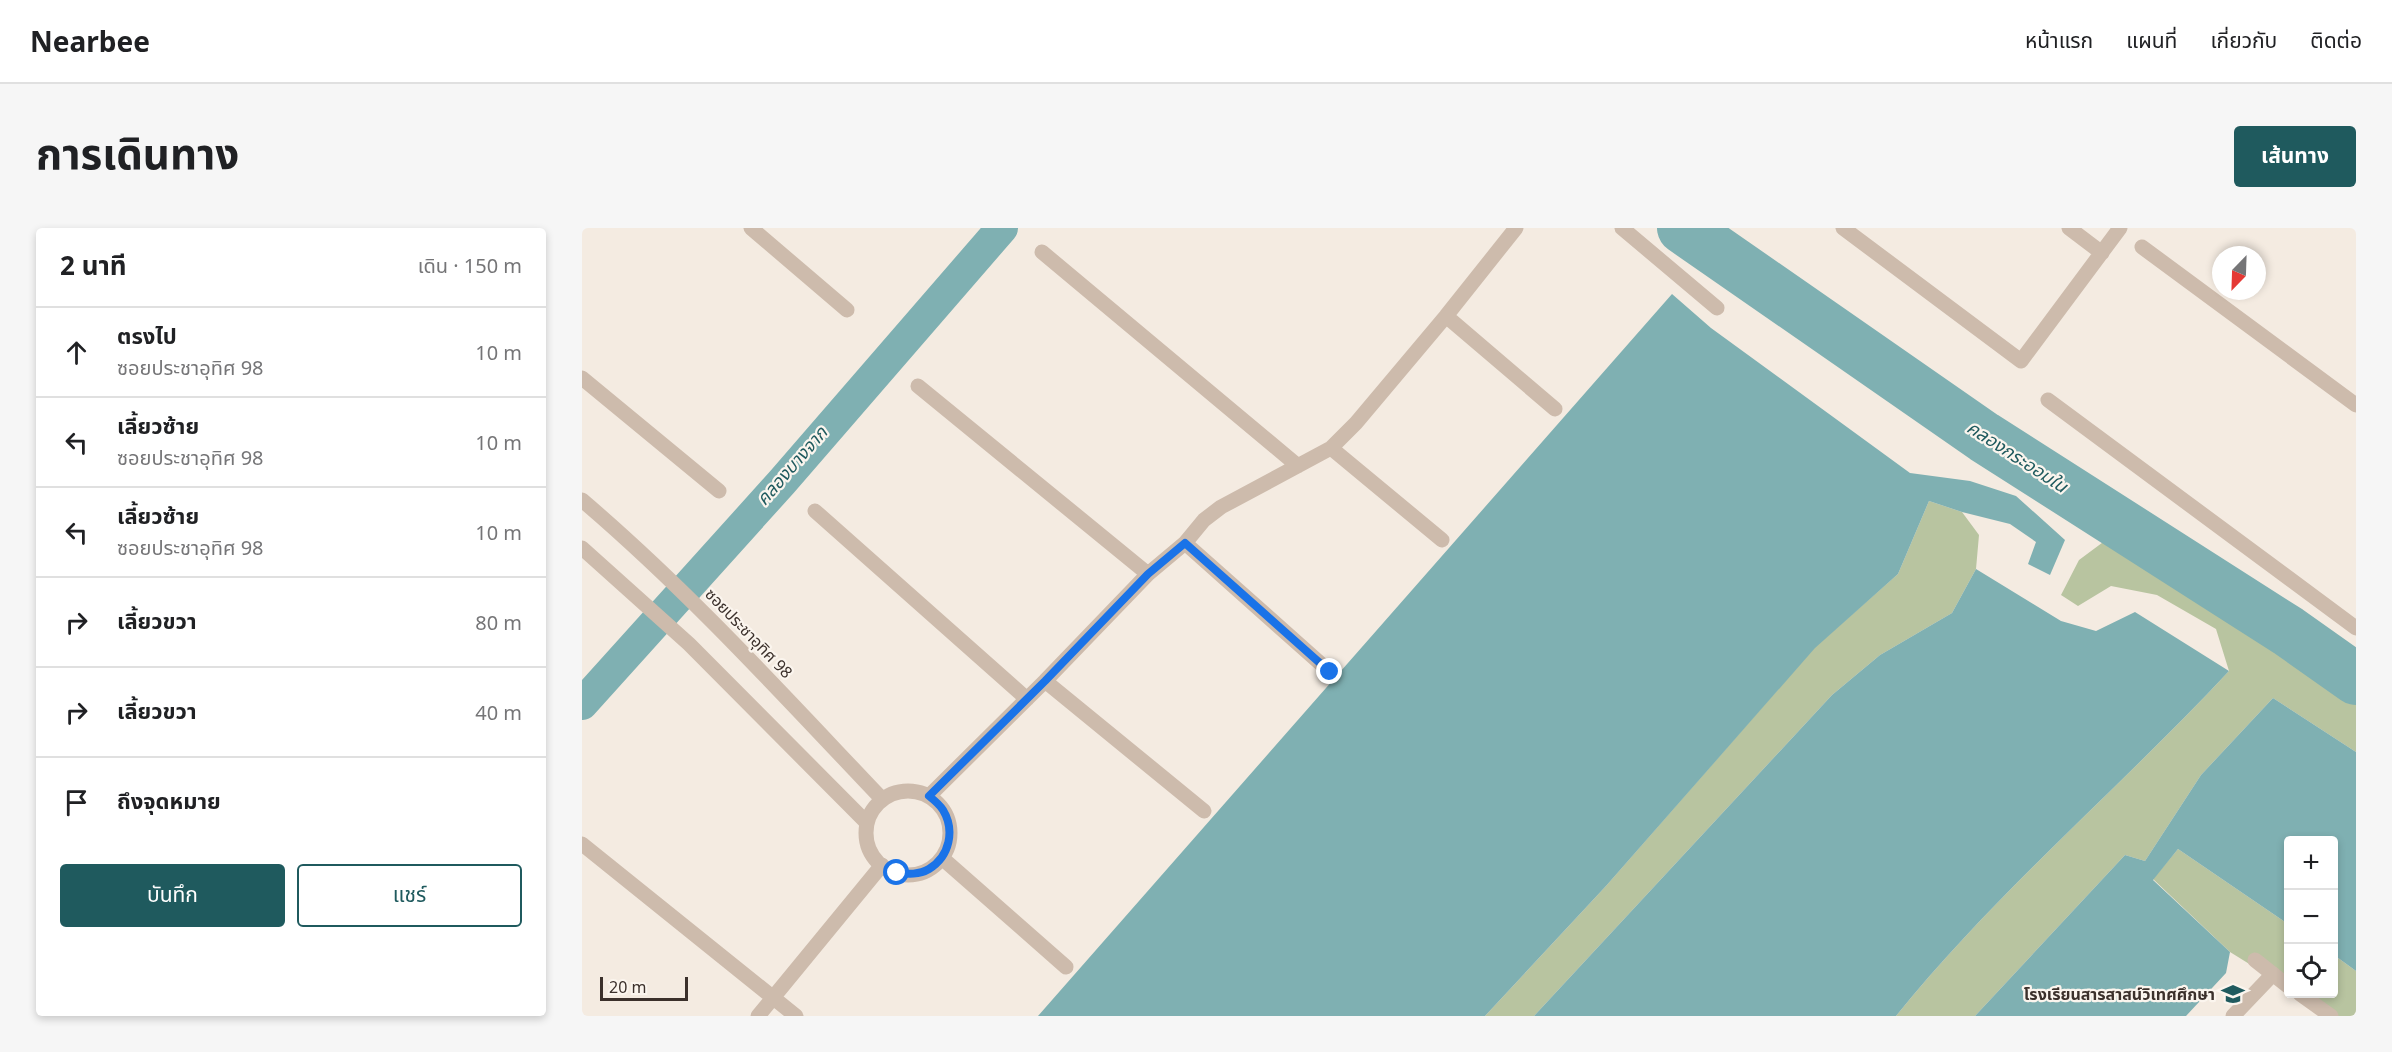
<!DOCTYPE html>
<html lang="th">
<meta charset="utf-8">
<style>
:root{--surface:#fff;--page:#f6f6f6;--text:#202124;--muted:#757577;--line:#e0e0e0;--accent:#1f5a5e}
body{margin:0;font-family:"Noto Sans","Noto Sans Thai",sans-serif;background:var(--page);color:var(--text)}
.controls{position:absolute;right:18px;bottom:18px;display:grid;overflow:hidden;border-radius:6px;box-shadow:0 3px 9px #0003}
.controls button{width:54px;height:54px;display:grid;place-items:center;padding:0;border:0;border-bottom:2px solid var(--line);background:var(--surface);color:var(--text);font:30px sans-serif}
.compass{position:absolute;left:1630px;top:18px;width:54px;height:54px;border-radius:50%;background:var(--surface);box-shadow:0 3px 9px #0003;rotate:203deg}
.scale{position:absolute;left:18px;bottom:15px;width:88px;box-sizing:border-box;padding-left:6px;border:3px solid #3b302b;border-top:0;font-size:16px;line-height:21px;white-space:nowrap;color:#3b302b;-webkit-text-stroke:4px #fbf5ee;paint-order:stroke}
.stop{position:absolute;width:18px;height:18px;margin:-14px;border:4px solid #1a73e8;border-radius:50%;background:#fff}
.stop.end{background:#1a73e8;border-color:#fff;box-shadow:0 2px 6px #0008}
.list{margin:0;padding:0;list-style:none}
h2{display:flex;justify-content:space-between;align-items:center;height:78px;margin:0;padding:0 24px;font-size:26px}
h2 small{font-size:20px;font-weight:400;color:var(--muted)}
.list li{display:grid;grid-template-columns:39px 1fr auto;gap:18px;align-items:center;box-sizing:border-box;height:90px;padding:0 24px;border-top:2px solid var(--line)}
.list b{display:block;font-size:22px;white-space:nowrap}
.list p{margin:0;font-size:20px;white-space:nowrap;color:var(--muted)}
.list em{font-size:20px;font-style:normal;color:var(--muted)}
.actions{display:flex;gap:12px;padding:18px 24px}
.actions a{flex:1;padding:14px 0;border:2px solid var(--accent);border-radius:6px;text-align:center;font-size:21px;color:var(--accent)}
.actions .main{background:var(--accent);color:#fff}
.icon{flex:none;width:33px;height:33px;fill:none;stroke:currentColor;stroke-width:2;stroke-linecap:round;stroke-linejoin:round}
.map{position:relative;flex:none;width:1774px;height:788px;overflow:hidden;border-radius:6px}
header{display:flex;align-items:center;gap:36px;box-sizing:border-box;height:84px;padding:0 30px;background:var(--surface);border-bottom:2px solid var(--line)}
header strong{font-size:28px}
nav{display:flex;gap:33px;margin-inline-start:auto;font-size:21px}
.intro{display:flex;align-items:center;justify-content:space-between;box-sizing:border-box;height:144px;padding:0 36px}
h1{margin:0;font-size:42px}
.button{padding:15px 27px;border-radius:6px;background:var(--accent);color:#fff;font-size:21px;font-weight:700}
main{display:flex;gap:36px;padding:0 36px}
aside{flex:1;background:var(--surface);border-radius:6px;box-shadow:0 3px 9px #0003}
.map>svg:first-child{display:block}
.green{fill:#b8c4a0}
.water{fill:#7fb0b2}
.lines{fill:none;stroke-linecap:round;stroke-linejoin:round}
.canal{stroke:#7fb0b2;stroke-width:32}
.river{stroke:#7fb0b2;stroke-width:52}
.lane{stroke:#cdbbac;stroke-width:15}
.street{stroke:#cdbbac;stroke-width:15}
.route{stroke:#1a73e8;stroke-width:8}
.labels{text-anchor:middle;stroke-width:4.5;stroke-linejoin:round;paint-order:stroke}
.street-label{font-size:16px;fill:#3b302b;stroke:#fbf5ee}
.poi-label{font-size:16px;font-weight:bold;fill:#3b302b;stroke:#fbf5ee;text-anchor:end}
.water-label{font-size:18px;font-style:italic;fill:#1f5a5e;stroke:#fbf5ee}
</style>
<header>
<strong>Nearbee</strong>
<nav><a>หน้าแรก</a><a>แผนที่</a><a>เกี่ยวกับ</a><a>ติดต่อ</a></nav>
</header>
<div class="intro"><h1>การเดินทาง</h1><a class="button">เส้นทาง</a></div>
<main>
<aside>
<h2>2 นาที<small>เดิน · 150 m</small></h2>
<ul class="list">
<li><svg class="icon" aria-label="ahead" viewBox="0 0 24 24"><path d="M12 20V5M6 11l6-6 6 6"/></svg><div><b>ตรงไป</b><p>ซอยประชาอุทิศ 98</p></div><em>10 m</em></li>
<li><svg class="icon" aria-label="left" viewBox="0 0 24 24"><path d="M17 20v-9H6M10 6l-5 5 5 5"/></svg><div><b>เลี้ยวซ้าย</b><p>ซอยประชาอุทิศ 98</p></div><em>10 m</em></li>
<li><svg class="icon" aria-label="left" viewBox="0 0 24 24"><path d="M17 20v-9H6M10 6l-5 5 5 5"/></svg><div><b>เลี้ยวซ้าย</b><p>ซอยประชาอุทิศ 98</p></div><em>10 m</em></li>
<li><svg class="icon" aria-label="right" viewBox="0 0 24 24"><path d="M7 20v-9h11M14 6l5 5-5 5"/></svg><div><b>เลี้ยวขวา</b></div><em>80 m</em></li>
<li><svg class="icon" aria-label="right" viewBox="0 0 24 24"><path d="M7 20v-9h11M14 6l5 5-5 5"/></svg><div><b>เลี้ยวขวา</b></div><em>40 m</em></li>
<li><svg class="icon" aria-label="arrive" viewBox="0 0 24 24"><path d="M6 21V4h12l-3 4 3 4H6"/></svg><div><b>ถึงจุดหมาย</b></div></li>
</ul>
<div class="actions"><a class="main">บันทึก</a><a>แชร์</a></div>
</aside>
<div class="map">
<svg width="1774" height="788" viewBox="0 0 1774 788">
<rect width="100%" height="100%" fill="#f4ebe1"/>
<path class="green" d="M1347 273 1380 284 1397 307 1394 341 1370 385 1298 427 1250 467 952 788H903L1024 658 1233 419 1316 346Z
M1532 306 1717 423 1774 463V524L1691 470 1619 547 1563 633 1543 627 1393 788H1314C1415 663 1538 560 1647 443L1634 401 1575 367 1529 358 1496 378 1479 367 1497 332Z
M1596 621 1706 696V760L1648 724 1571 651Z
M1752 727 1774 743V788H1751L1715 766H1752Z"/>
<path class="water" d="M1090 66 1129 100 1328 245 1388 253 1434 268 1483 312 1468 347 1446 336 1454 314 1428 296 1380 284 1347 273 1316 346 1233 420 1024 658 903 788H456Z
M1394 341 1479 393 1514 403 1553 384 1647 443C1538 560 1415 663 1314 788H952L1250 467 1298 427 1370 385Z
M1691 470 1774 524V743L1752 727V612H1706V696L1596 621 1571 652 1648 724 1644 745 1604 788H1393L1543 627 1563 633 1619 547Z"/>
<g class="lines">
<path class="canal" d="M0 476 200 254 420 0"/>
<path class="river" d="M1101 0 1402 209 1706 403 1774 451"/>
<path class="lane" d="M1651 788 1691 746"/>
<path class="street" d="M169 0 265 82
M1040 0 1135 80
M1261 0 1439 133 1538 0
M1487 0 1520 25
M1560 19 1774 177
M460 24 716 238
M864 88 973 181
M0 150 137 263
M336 158 566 346
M1466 172 1774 400
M749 220 860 312
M0 272C109 365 202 468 300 571
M233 283 445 471
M603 315 748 444
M0 320 107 416 285 595
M463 453 622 583
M284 605a42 42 0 1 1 84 0a42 42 0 1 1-84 0Z
M347 568 463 453 566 346 603 315 622 292 639 279 749 220 774 195 864 88 934 0
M0 616 214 788
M360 630 484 739
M1673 732 1706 758
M1718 766 1749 788
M176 788 300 637"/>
</g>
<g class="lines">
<path class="route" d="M315 645C326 646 337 647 347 641 368 628 373 602 361 582 358 577 352 572 347 568L463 453 566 346 603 315 748 444"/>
</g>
<defs>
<g id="school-bare" transform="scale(1.8)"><path d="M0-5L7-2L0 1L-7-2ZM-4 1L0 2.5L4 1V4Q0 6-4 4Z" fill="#1f5a5e" stroke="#fbf5ee" stroke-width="2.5" paint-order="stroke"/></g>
</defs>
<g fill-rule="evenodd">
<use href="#school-bare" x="1651" y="766"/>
</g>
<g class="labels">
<g class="street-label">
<text transform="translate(167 405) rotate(46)" y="6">ซอยประชาอุทิศ 98</text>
</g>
<g class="poi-label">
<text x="1633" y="772">โรงเรียนสารสาสน์วิเทศศึกษา</text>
</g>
<g class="water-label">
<text transform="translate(1435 229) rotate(33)" y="6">คลองกระออมใน</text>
<text transform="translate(210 238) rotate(-49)" y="6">คลองบางจาก</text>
</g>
</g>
</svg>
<div class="controls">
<button>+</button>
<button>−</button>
<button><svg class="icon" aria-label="locate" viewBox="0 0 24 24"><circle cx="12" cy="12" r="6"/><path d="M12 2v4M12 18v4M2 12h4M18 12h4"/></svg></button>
</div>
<svg class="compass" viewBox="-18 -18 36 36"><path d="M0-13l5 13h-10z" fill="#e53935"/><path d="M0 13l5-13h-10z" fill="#757577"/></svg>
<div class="scale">20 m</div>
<div class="stop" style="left:315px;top:645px"></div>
<div class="stop end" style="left:748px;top:444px"></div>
</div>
</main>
